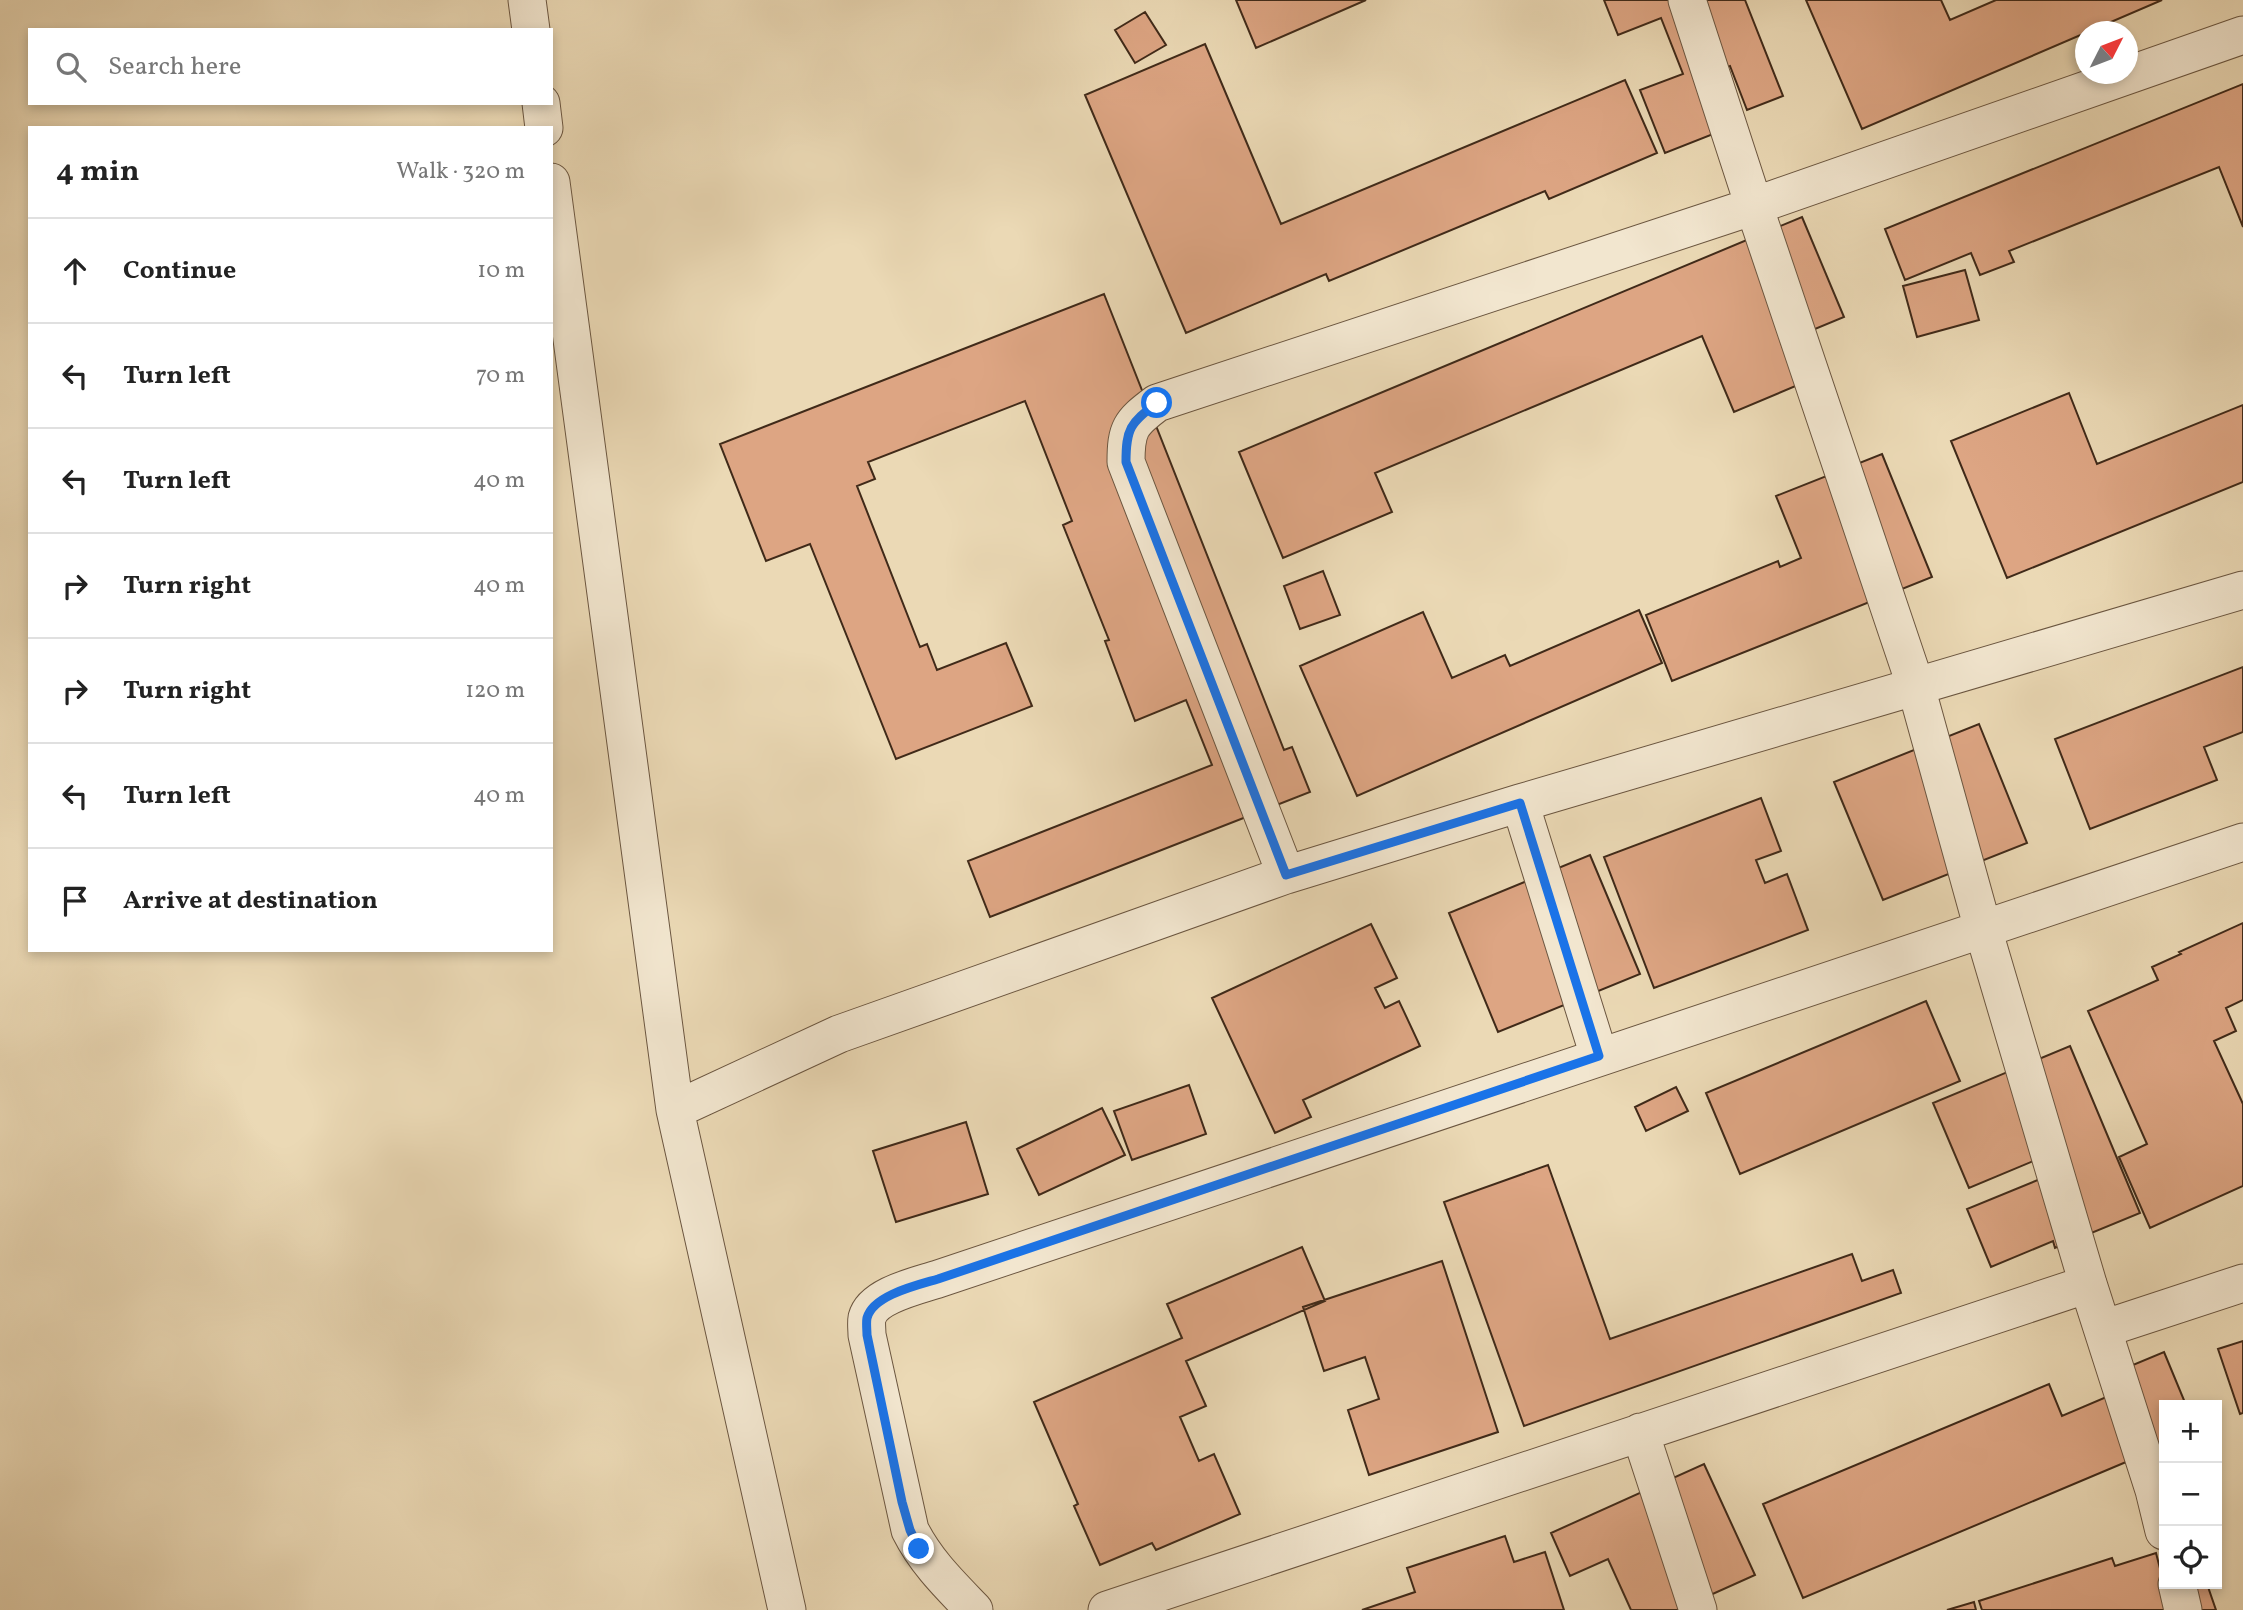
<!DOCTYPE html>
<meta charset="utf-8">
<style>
:root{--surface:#fff;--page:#f6f6f6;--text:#222;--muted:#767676;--line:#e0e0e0}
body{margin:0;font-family:Vollkorn,serif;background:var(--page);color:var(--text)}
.controls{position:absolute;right:21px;bottom:21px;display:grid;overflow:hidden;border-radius:0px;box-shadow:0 4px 10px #0003}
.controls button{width:63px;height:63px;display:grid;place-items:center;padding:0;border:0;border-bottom:2px solid var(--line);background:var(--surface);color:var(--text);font:35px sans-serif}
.compass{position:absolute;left:2075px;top:21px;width:63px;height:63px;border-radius:50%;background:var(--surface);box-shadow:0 4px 10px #0003;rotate:48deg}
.stop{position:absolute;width:21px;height:21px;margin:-16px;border:5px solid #1a73e8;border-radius:50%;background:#fff}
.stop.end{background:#1a73e8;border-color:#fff;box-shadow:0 2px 7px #0008}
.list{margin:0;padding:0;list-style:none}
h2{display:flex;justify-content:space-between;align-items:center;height:91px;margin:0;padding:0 28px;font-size:30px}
h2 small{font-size:23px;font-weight:400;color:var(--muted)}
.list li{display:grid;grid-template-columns:46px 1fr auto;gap:21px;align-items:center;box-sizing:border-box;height:105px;padding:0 28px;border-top:2px solid var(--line)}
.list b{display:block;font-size:26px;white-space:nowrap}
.list em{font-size:23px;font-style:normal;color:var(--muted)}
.icon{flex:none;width:38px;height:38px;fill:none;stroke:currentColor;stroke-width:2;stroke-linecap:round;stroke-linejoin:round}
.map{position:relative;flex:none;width:2243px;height:1610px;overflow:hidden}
.search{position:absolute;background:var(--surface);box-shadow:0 4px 10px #0003;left:28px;top:28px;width:525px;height:77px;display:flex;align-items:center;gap:18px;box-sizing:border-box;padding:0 24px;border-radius:0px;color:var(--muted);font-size:26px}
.panel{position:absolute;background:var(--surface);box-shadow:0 4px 10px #0003;left:28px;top:126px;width:525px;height:826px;border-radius:0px}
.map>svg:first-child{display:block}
.building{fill:#dda583;stroke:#402a19;stroke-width:2}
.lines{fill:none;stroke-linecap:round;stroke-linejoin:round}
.minor-casing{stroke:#6b5640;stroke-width:39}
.minor{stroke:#f2e6cf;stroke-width:37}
.route{stroke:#1a73e8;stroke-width:9}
</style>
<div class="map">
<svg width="2243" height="1610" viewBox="0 0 2243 1610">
<rect width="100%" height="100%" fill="#ebd9b5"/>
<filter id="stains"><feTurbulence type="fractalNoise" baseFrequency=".00286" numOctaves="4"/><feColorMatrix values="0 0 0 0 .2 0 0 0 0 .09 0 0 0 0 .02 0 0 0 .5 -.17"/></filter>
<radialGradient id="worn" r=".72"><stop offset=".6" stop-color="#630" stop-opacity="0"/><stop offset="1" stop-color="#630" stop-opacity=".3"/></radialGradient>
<path class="building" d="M1236 0H1366L1256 48Z
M1604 0H1745L1783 96 1747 110 1730 66 1705 76 1726 129 1665 153 1640 90 1683 74 1661 18 1618 35Z
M1806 0H1941L1950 20 1996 0H2162L1862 129Z
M1145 12 1166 45 1135 63 1115 30Z
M1205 44 1281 224 1625 80 1657 153 1549 199 1545 191 1329 281 1326 274 1186 333 1085 95Z
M2243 84V227L2219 167 2009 251 2014 262 1980 275 1971 253 1905 280 1885 229Z
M1802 217 1844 317 1781 343 1798 385 1734 412 1702 336 1375 473 1392 512 1283 558 1239 452Z
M1965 270 1979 320 1917 337 1903 286Z
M1104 294 1284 750 1292 747 1310 792 990 917 968 861 1212 765 1186 700 1135 721 1105 641 1109 640 1063 525 1072 521 1025 401 868 462 875 479 857 486 920 647 927 644 937 670 1006 643 1032 706 896 759 810 544 766 561 720 444Z
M2069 393 2097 464 2243 405V482L2007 578 1951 441Z
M1882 454 1932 577 1672 681 1646 615 1778 561 1780 567 1801 558 1776 496Z
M1323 571 1340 615 1300 629 1284 586Z
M1639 610 1662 663 1357 796 1300 666 1423 612 1452 678 1505 655 1510 666Z
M2243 667V732L2204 747 2217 780 2090 829 2055 739Z
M1979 724 2027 843 1883 900 1834 782Z
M1761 798 1781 851 1756 860 1765 883 1787 874 1808 930 1654 988 1604 857Z
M1590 855 1640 974 1498 1032 1449 913Z
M2243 923V1000L2226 1008 2236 1031 2214 1041 2243 1104V1186L2150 1228 2119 1157 2147 1144 2088 1011 2158 980 2152 967 2181 954 2179 952Z
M1371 924 1397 978 1375 988 1385 1008 1399 1001 1420 1046 1303 1100 1311 1117 1275 1133 1212 998Z
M1926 1001 1960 1081 1740 1174 1706 1093Z
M2070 1046 2140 1213 2055 1248 2053 1241 1991 1267 1967 1209 2050 1175 2043 1157 1969 1188 1933 1103Z
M1189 1085 1206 1134 1132 1160 1114 1111Z
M1676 1087 1688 1111 1646 1131 1635 1107Z
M1102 1108 1125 1155 1039 1195 1017 1149Z
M966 1122 988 1194 896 1222 873 1151Z
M1548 1165 1610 1339 1852 1254 1862 1281 1893 1270 1901 1293 1524 1426 1444 1202Z
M1302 1247 1325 1301 1186 1361 1206 1406 1180 1417 1199 1461 1214 1454 1240 1514 1156 1550 1152 1543 1100 1565 1074 1506 1078 1504 1034 1402 1182 1338 1167 1304Z
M1442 1261 1498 1432 1369 1475 1348 1410 1379 1399 1365 1357 1324 1371 1303 1307Z
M2243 1341V1413L2240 1414 2218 1349Z
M2164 1352 2186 1405H2164V1446L1803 1598 1763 1504 2049 1384 2062 1416 2123 1390 2116 1372Z
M1704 1464 1755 1575 1677 1610H1631L1608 1559 1570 1576 1551 1533Z
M1505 1536 1514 1562 1545 1552 1564 1610H1362L1415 1592 1407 1568Z
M2156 1553 2164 1584H2207L2216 1610H1982L1979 1601 2112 1558 2115 1566Z
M1974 1602 1976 1610H1947Z"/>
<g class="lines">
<g class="minor-casing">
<path id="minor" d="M527 0 531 30
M1687 0 1754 206 1916 687 1983 929 2088 1284 2154 1490 2164 1531
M541 103 544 128
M551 182 675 1110
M1520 803 1599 1056
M1286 875 1126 462C1126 429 1130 423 1157 403L1754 206 2243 35
M2103 1329 2243 1283
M1640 1432 1698 1610
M2177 1584 2183 1610
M787 1610 675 1110 839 1034 1286 875 1520 803 2243 590
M974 1610C950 1585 926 1562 910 1530L867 1335C867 1330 866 1323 867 1318 873 1295 917 1286 938 1279L2243 842
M1107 1610 2088 1284"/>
</g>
<use href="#minor" class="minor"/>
</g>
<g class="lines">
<path class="route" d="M919 1549 910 1530 902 1502 867 1335C867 1330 866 1323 867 1318 873 1295 918 1285 938 1279L1599 1056 1520 803 1286 875 1126 462C1126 429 1130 423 1157 403"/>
</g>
<rect width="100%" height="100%" filter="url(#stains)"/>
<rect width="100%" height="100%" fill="url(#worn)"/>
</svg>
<div class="controls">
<button>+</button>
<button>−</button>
<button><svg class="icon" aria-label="locate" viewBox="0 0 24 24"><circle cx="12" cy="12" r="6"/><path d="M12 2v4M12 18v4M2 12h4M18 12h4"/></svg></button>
</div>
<svg class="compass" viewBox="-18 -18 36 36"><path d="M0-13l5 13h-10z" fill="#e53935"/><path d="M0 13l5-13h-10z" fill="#767676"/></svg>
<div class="stop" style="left:1157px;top:403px"></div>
<div class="stop end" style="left:919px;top:1549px"></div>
<div class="search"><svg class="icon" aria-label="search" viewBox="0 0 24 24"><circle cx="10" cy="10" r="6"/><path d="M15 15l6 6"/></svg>Search here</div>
<section class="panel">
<h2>4 min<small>Walk · 320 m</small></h2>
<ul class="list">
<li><svg class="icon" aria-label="ahead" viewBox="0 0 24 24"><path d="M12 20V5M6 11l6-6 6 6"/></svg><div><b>Continue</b></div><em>10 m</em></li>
<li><svg class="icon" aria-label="left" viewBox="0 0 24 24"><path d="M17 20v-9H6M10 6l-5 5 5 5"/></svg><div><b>Turn left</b></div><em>70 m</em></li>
<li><svg class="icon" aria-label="left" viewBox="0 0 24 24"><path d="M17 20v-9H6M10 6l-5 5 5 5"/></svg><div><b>Turn left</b></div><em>40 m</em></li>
<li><svg class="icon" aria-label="right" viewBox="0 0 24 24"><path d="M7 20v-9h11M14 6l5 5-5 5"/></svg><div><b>Turn right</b></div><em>40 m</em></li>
<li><svg class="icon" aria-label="right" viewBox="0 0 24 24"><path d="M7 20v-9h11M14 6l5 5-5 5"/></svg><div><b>Turn right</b></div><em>120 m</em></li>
<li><svg class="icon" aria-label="left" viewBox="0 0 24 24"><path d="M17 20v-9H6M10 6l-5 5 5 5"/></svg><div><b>Turn left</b></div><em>40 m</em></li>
<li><svg class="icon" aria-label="arrive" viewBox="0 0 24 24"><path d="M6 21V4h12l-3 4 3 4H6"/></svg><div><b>Arrive at destination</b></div></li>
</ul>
</section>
</div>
